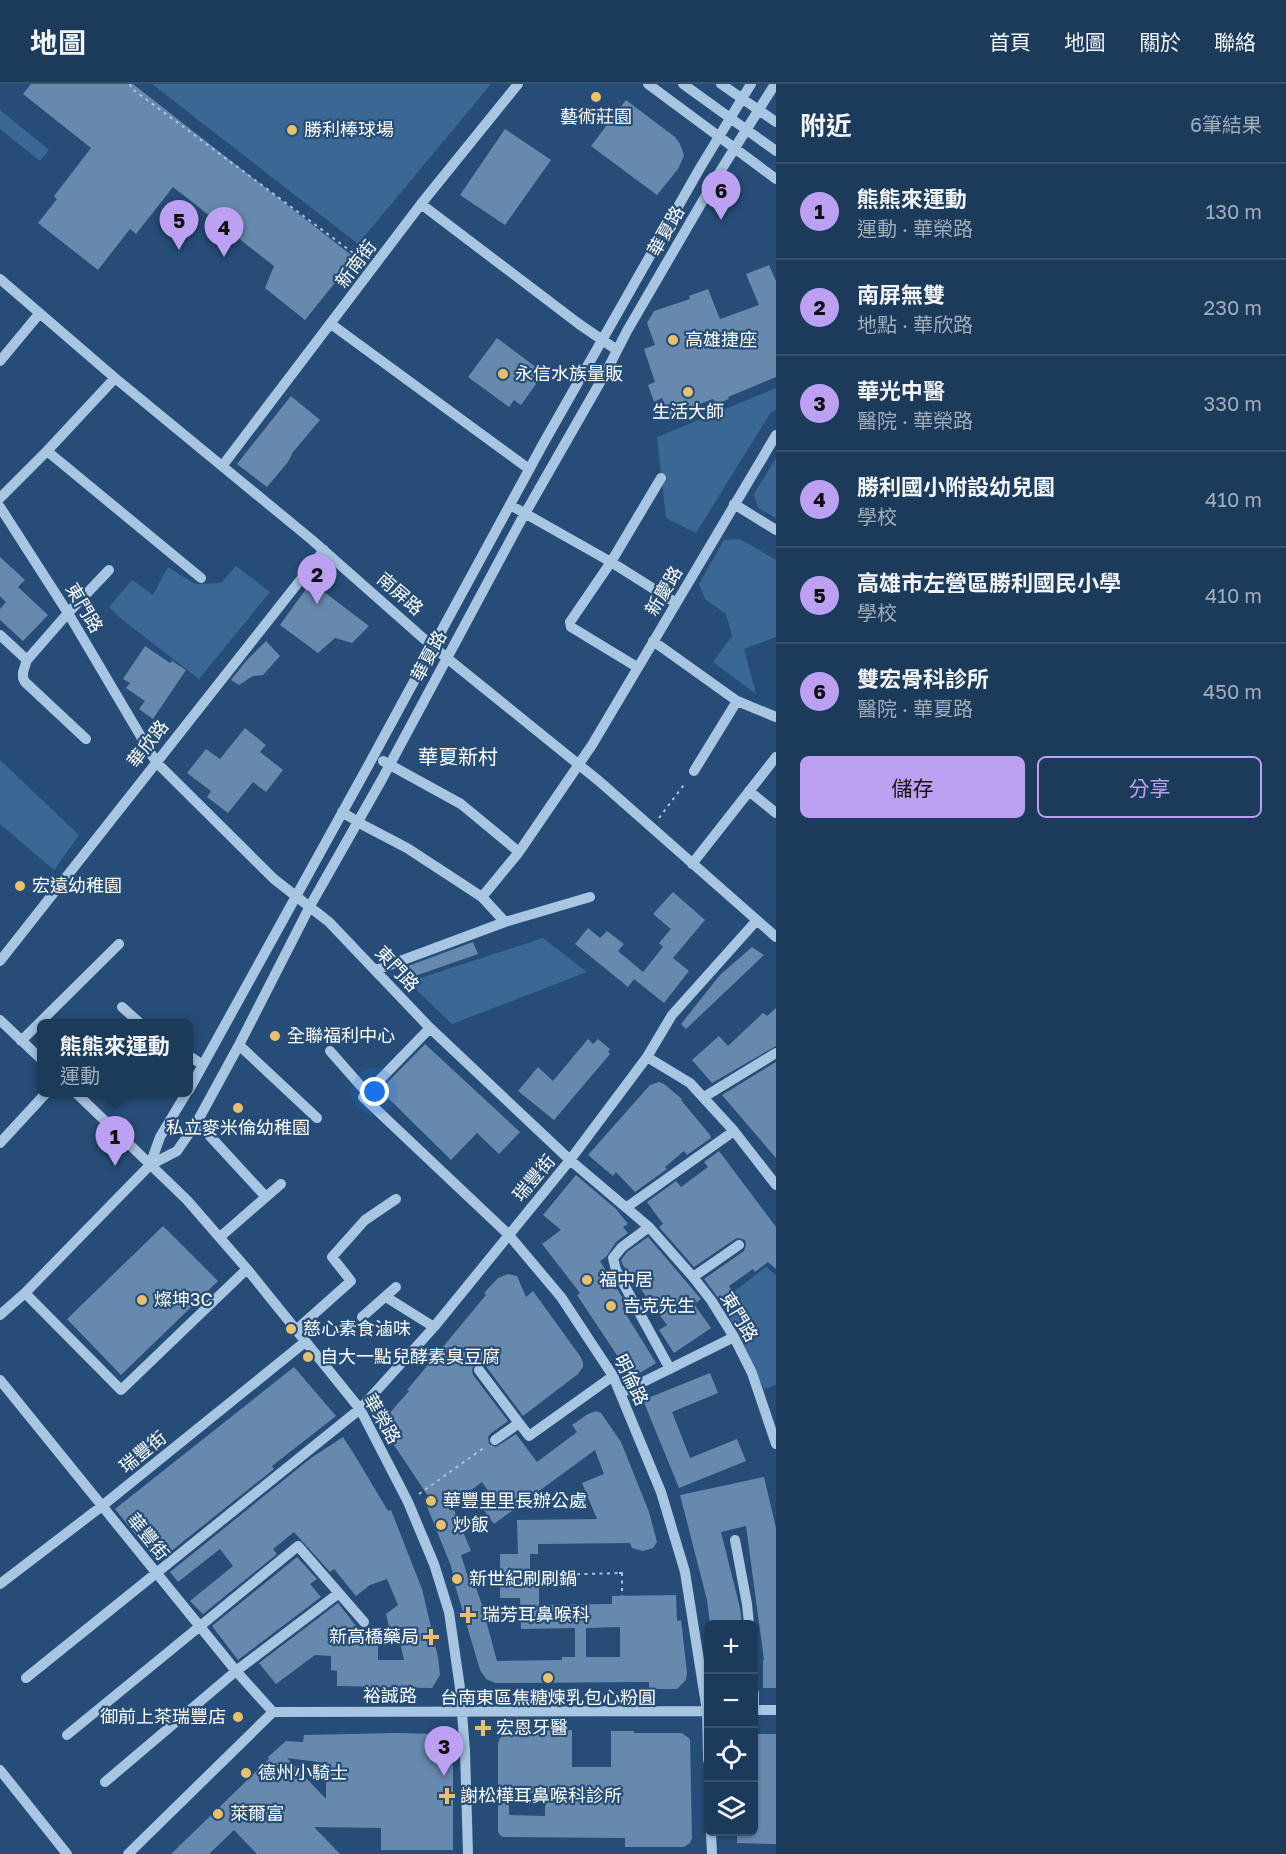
<!DOCTYPE html>
<html lang="zh-TW">
<meta charset="utf-8">
<style>
:root{--surface:#1c3a59;--page:#294562;--text:#f1f3f6;--muted:#a0adba;--line:#3a546f;--accent:#bca0f2}
body{margin:0;font-family:"Golos Text","Noto Sans TC",sans-serif;background:var(--page);color:var(--text)}
.controls{position:absolute;right:18px;bottom:18px;display:grid;overflow:hidden;border-radius:9px;box-shadow:0 2px 4px #0004}
.controls button{width:54px;height:54px;display:grid;place-items:center;padding:0;border:0;border-bottom:2px solid var(--line);background:var(--surface);color:var(--text);font:30px sans-serif}
.you{position:absolute;left:375px;top:1008px;width:21px;height:21px;margin:-15px;border:4px solid #fff;border-radius:50%;background:#1a73e8;box-shadow:0 0 0 9px #1a73e833}
.badge{display:grid;place-items:center;width:39px;height:39px;border-radius:50%;background:var(--accent);color:#111;font-size:20px;font-weight:700}
.pin{position:absolute;translate:-50% -50px;filter:drop-shadow(0 2px 3px #0008)}
.pin::after{content:'';position:absolute;top:32px;width:21px;height:18px;background:inherit;clip-path:polygon(0 0,100% 0,50% 100%)}
.popup{position:absolute;left:37px;top:935px;width:156px;height:78px;box-sizing:border-box;display:grid;place-content:center;border-radius:9px;background:var(--surface);filter:drop-shadow(0 2px 4px #0005);font-size:20px;white-space:nowrap;color:var(--muted)}
.popup b{font-size:22px;color:var(--text)}
.popup::after{content:'';position:absolute;left:50%;top:100%;margin-left:-12px;border:12px solid transparent;border-top-color:var(--surface)}
.list{margin:0;padding:0;list-style:none}
h2{display:flex;justify-content:space-between;align-items:center;height:78px;margin:0;padding:0 24px;font-size:26px}
h2 small{font-size:20px;font-weight:400;color:var(--muted)}
.list li{display:grid;grid-template-columns:39px 1fr auto;gap:18px;align-items:center;box-sizing:border-box;height:96px;padding:0 24px;border-top:2px solid var(--line)}
.list b{display:block;font-size:22px;white-space:nowrap}
.list p{margin:0;font-size:20px;white-space:nowrap;color:var(--muted)}
.list em{font-size:20px;font-style:normal;color:var(--muted)}
.actions{display:flex;gap:12px;padding:18px 24px}
.actions a{flex:1;padding:14px 0;border:2px solid var(--accent);border-radius:9px;text-align:center;font-size:21px;color:var(--accent)}
.actions .main{background:var(--accent);color:#111}
.icon{flex:none;width:33px;height:33px;fill:none;stroke:currentColor;stroke-width:2;stroke-linecap:round;stroke-linejoin:round}
.map{position:relative;flex:none;width:776px;height:1770px;overflow:hidden}
header{display:flex;align-items:center;gap:36px;box-sizing:border-box;height:84px;padding:0 30px;background:var(--surface);border-bottom:2px solid var(--line)}
header strong{font-size:28px}
nav{display:flex;gap:33px;margin-inline-start:auto;font-size:21px}
main{display:flex}
aside{flex:1;background:var(--surface)}
.map>svg:first-child{display:block}
.green{fill:#3a6794}
.building{fill:#6789ad;fill-rule:evenodd}
.lines{fill:none;stroke-linecap:round;stroke-linejoin:round}
.path{stroke:#a8c5e2;stroke-width:2;stroke-dasharray:3 4.5;stroke-linecap:butt}
.minor{stroke:#a8c5e2;stroke-width:10}
.poi-dot{fill:#ebc06d;stroke:#264d77;stroke-width:2}
.labels{text-anchor:middle;stroke-width:4.5;stroke-linejoin:round;paint-order:stroke}
.poi-label{font-size:18px;fill:#fff;stroke:#264d77;text-anchor:start}
.street-label{font-size:18px;fill:#fff;stroke:#264d77}
.neighbourhood-label{font-size:20px;fill:#fff;stroke:#264d77}
</style>
<header>
<strong>地圖</strong>
<nav><a>首頁</a><a>地圖</a><a>關於</a><a>聯絡</a></nav>
</header>
<main>
<div class="map">
<svg width="776" height="1770" viewBox="0 0 776 1770">
<rect width="100%" height="100%" fill="#264d77"/>
<path class="green" d="M152 0H491L358 160Z
M0 26 49 66 40 77 0 45Z
M776 304V326L771 328 696 449 666 434 657 353Z
M776 374V434L758 424 754 410Z
M740 455 776 476V553L744 565 756 610 713 578 732 552 726 530 705 515 699 500 724 456Z
M236 482 270 508 199 595 124 537 109 523 132 496 153 511 168 483 195 500 221 499Z
M0 676 79 751 54 786 0 740Z
M543 854 587 888 452 940 408 898Z
M766 1183 776 1191V1301L764 1305 738 1248 720 1218Z"/>
<path class="building" d="M31 0H133L355 174 305 236 265 204 274 182 173 103 136 150 130 145 98 186 38 139 57 115 54 112 91 64 23 10Z
M626 16 675 53 680 60 683 68 684 72 678 85 657 111 591 62Z
M505 45 551 76 505 141 460 111Z
M769 181 776 197V293L728 313 729 315 717 320 713 315 684 326 686 331 672 337 662 314 654 318 648 301 655 298 644 265 655 261 647 239 654 227 690 215 689 212 708 205 720 235 759 221 746 190Z
M497 254 537 284 534 288 541 293 521 321 514 316 509 323 468 293Z
M291 312 320 336 293 368 288 378 267 403 237 380Z
M0 473 25 496 18 503 48 531 23 557 0 536V525L6 518 0 512Z
M311 498 369 542 352 559 335 554 318 569 280 541Z
M266 557 280 572 263 591 253 592 239 601 231 596 247 576Z
M145 562 170 579 172 577 186 586 153 635 139 625 145 617 126 604 130 599 123 595Z
M245 644 266 661 260 668 283 686 266 708 253 698 228 729 207 713 211 707 187 689 206 665 220 675Z
M673 808 705 836 673 874 689 887 664 919 634 895 628 903 575 860 588 844 600 854 607 847 624 860 618 867 643 888 663 863 659 859 671 845 653 830Z
M473 858 478 870 412 893 408 882Z
M752 863 764 871 686 945 681 940 720 891Z
M776 924V962L712 999 692 976 719 952 728 962 763 929 767 932Z
M588 955 593 960 598 955 610 965 608 968 610 970 554 1036 518 1007 538 983 553 997Z
M425 960 520 1048 499 1070 477 1049 451 1076 380 1006Z
M776 978V1074L722 1011Z
M659 998 664 1000 682 1015 681 1016 710 1051 711 1054 687 1071 684 1067 665 1083 667 1085 635 1108 616 1088 613 1092 588 1071 650 1001Z
M719 1067 776 1143V1185L768 1178 755 1188 753 1185 729 1202 732 1207 719 1215 704 1195 744 1167 746 1161 745 1156 739 1154 735 1155 694 1183 659 1143 663 1140 647 1118 676 1097 681 1103 708 1083 704 1078Z
M576 1091 616 1125 628 1140 623 1143 628 1149 616 1158 606 1173 600 1177 627 1221 622 1224 656 1279 632 1294 577 1211 580 1209 542 1160 561 1146 543 1131Z
M163 1142 218 1197 121 1291 67 1235Z
M648 1153 701 1215 694 1220 711 1244 674 1269 659 1246 667 1241 623 1181 621 1176 627 1168Z
M508 1190 517 1192 526 1213 533 1207 580 1272 583 1278V1283L578 1290 523 1332 485 1281 479 1279 474 1280 472 1286 473 1291 508 1337 490 1350 488 1353 489 1360 496 1363 516 1350 537 1378 577 1348 572 1341 588 1330 596 1327 601 1329 621 1358 649 1428 657 1458 653 1464 643 1467 632 1464 630 1459 538 1460V1470H530V1496H546L539 1504V1521L612 1520V1512L676 1511 677 1537 681 1536 687 1589 686 1596 677 1605H649V1598L495 1599 486 1595 480 1586 455 1501 451 1482 424 1415 428 1412 390 1355 392 1353 386 1345 384 1338 387 1332 409 1307 407 1306 486 1211 484 1209 498 1194ZM595 1366 604 1390 582 1399 597 1435 517 1436 518 1470H500V1514H520L521 1545 575 1544V1573H562V1576L497 1577 481 1518 473 1495 469 1496 461 1471 471 1467 452 1421 482 1398 495 1417 483 1425 494 1440ZM620 1543V1573H586V1544Z
M294 1283 336 1332 272 1382 274 1385 160 1476 158 1473 155 1475 115 1425Z
M710 1289 718 1309 672 1328 690 1374 737 1355 746 1377 679 1404 643 1316Z
M343 1353 354 1370 388 1427 391 1426 422 1505 438 1573 440 1591 432 1604 337 1602V1587L331 1586V1572L315 1571 276 1600 259 1579 338 1519 360 1547H390L386 1530 398 1521 387 1495 370 1501 356 1512 334 1485 330 1488 294 1448 273 1465 277 1470 203 1530 190 1517 233 1482 220 1465 178 1498 170 1488 311 1374ZM399 1554 404 1576H378V1557Z
M764 1393 776 1444V1604H763V1576H764L746 1442 721 1448 740 1524 742 1540H710L707 1516 680 1411Z
M297 1473 317 1495 310 1500 321 1513 238 1576 212 1542Z
M572 1646V1683H611V1647H634V1649H682L690 1655 692 1754 690 1759 684 1763H625V1754L503 1753 500 1751 498 1748V1659L500 1654 510 1647ZM509 1709H545V1732L509 1731Z
M396 1649 439 1650 449 1657 453 1664V1766H381V1744L314 1743 340 1770H257L234 1746 209 1770H171L269 1675 268 1673 286 1657 303 1658 304 1651ZM287 1674 326 1679V1715Z
M753 1650H776V1760L737 1759V1748H753Z"/>
<g class="lines">
<path class="path" d="M130 0 131 4 364 177
M659 734 686 698
M419 1410 485 1363
M622 1489V1512
M547 1491 622 1489H616"/>
<path class="minor" d="M648 0 776 95
M683 0 776 67
M721 0 776 38
M421 120 579 240 617 266
M0 195 115 294 312 456 432 562 599 697 776 853
M331 240 529 385
M0 277 39 230
M47 367 201 494
M223 381 421 120 518 0
M0 414 47 367 115 294
M734 420 776 446
M510 421 611 478 676 519
M0 423 68 529 156 678 274 795 329 838 430 944 570 1076 649 1143 693 1193 711 1216 734 1253 752 1289 776 1360
M0 551 27 576
M653 557 737 617 776 633
M637 583 571 543 570 538 611 478 661 394
M86 655 25 598 23 594V588L27 576 68 529 109 486
M383 677 461 720 519 768
M694 687 737 617
M749 707 776 729
M342 728 363 741 407 764 482 813 505 838
M692 780 776 673
M482 813 519 768 592 661 776 351
M0 877 324 466
M376 886 505 838 590 813
M122 923 141 940
M0 936 42 976
M430 944 363 1013 508 1150 561 1213 613 1292 661 1408 685 1488 707 1627 708 1676
M21 957 119 860
M239 961 317 1034
M330 967 367 1009
M189 972 203 981
M647 973 690 999 734 1047 776 1101
M189 1006 368 682 543 360 700 84 751 0
M75 1008 187 1116 247 1185 360 1325 408 1418 434 1480 449 1528 460 1604 465 1667 468 1770
M704 1013 776 969
M197 1038 266 1113 220 1153
M0 1059 47 1008
M150 1081 160 1053 187 1008
M266 1113 281 1100
M627 1123 734 1047
M649 1143 622 1163 613 1174 616 1186 670 1285
M693 1193 739 1161
M25 1209 121 1306 247 1185
M386 1213 434 1243
M0 1231 25 1209 150 1081 177 1067 197 1038 239 961 310 822 381 697 519 440 606 288 627 247 716 94 775 0
M362 1233 396 1203
M296 1246 351 1197 332 1173 365 1136 396 1115
M479 1286 519 1339
M0 1296 236 1587 273 1628
M621 1309 734 1253
M495 1356 519 1339 529 1352 613 1292
M735 1456 747 1520 749 1540
M0 1500 102 1422 305 1258
M26 1594 360 1325 434 1243 570 1076 647 973 672 931 757 836
M754 1609V1626
M754 1626H776
M67 1651 298 1462 364 1538
M0 1686 67 1770
M105 1698 236 1587 339 1509
M711 1748 712 1770
M128 1770 273 1628 708 1627"/>
</g>
<g class="poi-dot">
<circle cx="596" cy="13" r="6"/>
<circle cx="292" cy="46" r="6"/>
<circle cx="673" cy="256" r="6"/>
<circle cx="503" cy="290" r="6"/>
<circle cx="688" cy="308" r="6"/>
<circle cx="20" cy="802" r="6"/>
<circle cx="275" cy="952" r="6"/>
<circle cx="238" cy="1024" r="6"/>
<circle cx="587" cy="1196" r="6"/>
<circle cx="142" cy="1216" r="6"/>
<circle cx="611" cy="1222" r="6"/>
<circle cx="291" cy="1245" r="6"/>
<circle cx="308" cy="1273" r="6"/>
<circle cx="431" cy="1417" r="6"/>
<circle cx="441" cy="1441" r="6"/>
<circle cx="457" cy="1495" r="6"/>
<path d="M465 1522h6v6h6v6h-6v6h-6v-6h-6v-6h6z"/>
<path d="M428 1544h6v6h6v6h-6v6h-6v-6h-6v-6h6z"/>
<circle cx="548" cy="1594" r="6"/>
<circle cx="238" cy="1633" r="6"/>
<path d="M480 1635h6v6h6v6h-6v6h-6v-6h-6v-6h6z"/>
<circle cx="246" cy="1689" r="6"/>
<path d="M444 1703h6v6h6v6h-6v6h-6v-6h-6v-6h6z"/>
<circle cx="218" cy="1730" r="6"/>
</g>
<g class="labels">
<g class="poi-label">
<text x="596" y="39" text-anchor="middle">藝術莊園</text>
<text x="304" y="52">勝利棒球場</text>
<text x="685" y="262">高雄捷座</text>
<text x="515" y="296">永信水族量販</text>
<text x="688" y="334" text-anchor="middle">生活大師</text>
<text x="32" y="808">宏遠幼稚園</text>
<text x="287" y="958">全聯福利中心</text>
<text x="238" y="1050" text-anchor="middle">私立麥米倫幼稚園</text>
<text x="599" y="1202">福中居</text>
<text x="154" y="1222">燦坤3C</text>
<text x="623" y="1228">吉克先生</text>
<text x="303" y="1251">慈心素食滷味</text>
<text x="320" y="1279">自大一點兒酵素臭豆腐</text>
<text x="443" y="1423">華豐里里長辦公處</text>
<text x="453" y="1447">炒飯</text>
<text x="469" y="1501">新世紀刷刷鍋</text>
<text x="482" y="1537">瑞芳耳鼻喉科</text>
<text x="419" y="1559" text-anchor="end">新高橋藥局</text>
<text x="548" y="1620" text-anchor="middle">台南東區焦糖煉乳包心粉圓</text>
<text x="226" y="1639" text-anchor="end">御前上茶瑞豐店</text>
<text x="496" y="1650">宏恩牙醫</text>
<text x="258" y="1695">德州小騎士</text>
<text x="460" y="1718">謝松樺耳鼻喉科診所</text>
<text x="230" y="1736">萊爾富</text>
</g>
<g class="street-label">
<text transform="translate(666 147) rotate(-60)" y="6">華夏路</text>
<text transform="translate(356 180) rotate(-53)" y="6">新南街</text>
<text transform="translate(664 507) rotate(-59)" y="6">新慶路</text>
<text transform="translate(400 510) rotate(41)" y="6">南屏路</text>
<text transform="translate(84 524) rotate(59)" y="6">東門路</text>
<text transform="translate(429 572) rotate(-62)" y="6">華夏路</text>
<text transform="translate(148 660) rotate(-52)" y="6">華欣路</text>
<text transform="translate(397 885) rotate(47)" y="6">東門路</text>
<text transform="translate(534 1094) rotate(-50)" y="6">瑞豐街</text>
<text transform="translate(739 1233) rotate(59)" y="6">東門路</text>
<text transform="translate(631 1296) rotate(64)" y="6">明倫路</text>
<text transform="translate(382 1335) rotate(60)" y="6">華榮路</text>
<text transform="translate(143 1368) rotate(-39)" y="6">瑞豐街</text>
<text transform="translate(148 1453) rotate(51)" y="6">華豐街</text>
<text x="390" y="1618">裕誠路</text>
</g>
<g class="neighbourhood-label">
<text x="458" y="680">華夏新村</text>
</g>
</g>
</svg>
<div class="controls">
<button>+</button>
<button>−</button>
<button><svg class="icon" aria-label="locate" viewBox="0 0 24 24"><circle cx="12" cy="12" r="6"/><path d="M12 2v4M12 18v4M2 12h4M18 12h4"/></svg></button>
<button><svg class="icon" aria-label="layers" viewBox="0 0 24 24"><path d="M12 4l9 5-9 5-9-5zM3 14l9 5 9-5"/></svg></button>
</div>
<div class="you"></div>
<div class="pin badge" style="left:115px;top:1082px">1</div>
<div class="popup"><b>熊熊來運動</b>運動</div>
<div class="pin badge" style="left:317px;top:520px">2</div>
<div class="pin badge" style="left:444px;top:1692px">3</div>
<div class="pin badge" style="left:224px;top:173px">4</div>
<div class="pin badge" style="left:179px;top:166px">5</div>
<div class="pin badge" style="left:721px;top:136px">6</div>
</div>
<aside>
<h2>附近<small>6筆結果</small></h2>
<ul class="list">
<li><span class="badge">1</span><div><b>熊熊來運動</b><p>運動 · 華榮路</p></div><em>130 m</em></li>
<li><span class="badge">2</span><div><b>南屏無雙</b><p>地點 · 華欣路</p></div><em>230 m</em></li>
<li><span class="badge">3</span><div><b>華光中醫</b><p>醫院 · 華榮路</p></div><em>330 m</em></li>
<li><span class="badge">4</span><div><b>勝利國小附設幼兒園</b><p>學校</p></div><em>410 m</em></li>
<li><span class="badge">5</span><div><b>高雄市左營區勝利國民小學</b><p>學校</p></div><em>410 m</em></li>
<li><span class="badge">6</span><div><b>雙宏骨科診所</b><p>醫院 · 華夏路</p></div><em>450 m</em></li>
</ul>
<div class="actions"><a class="main">儲存</a><a>分享</a></div>
</aside>
</main>
